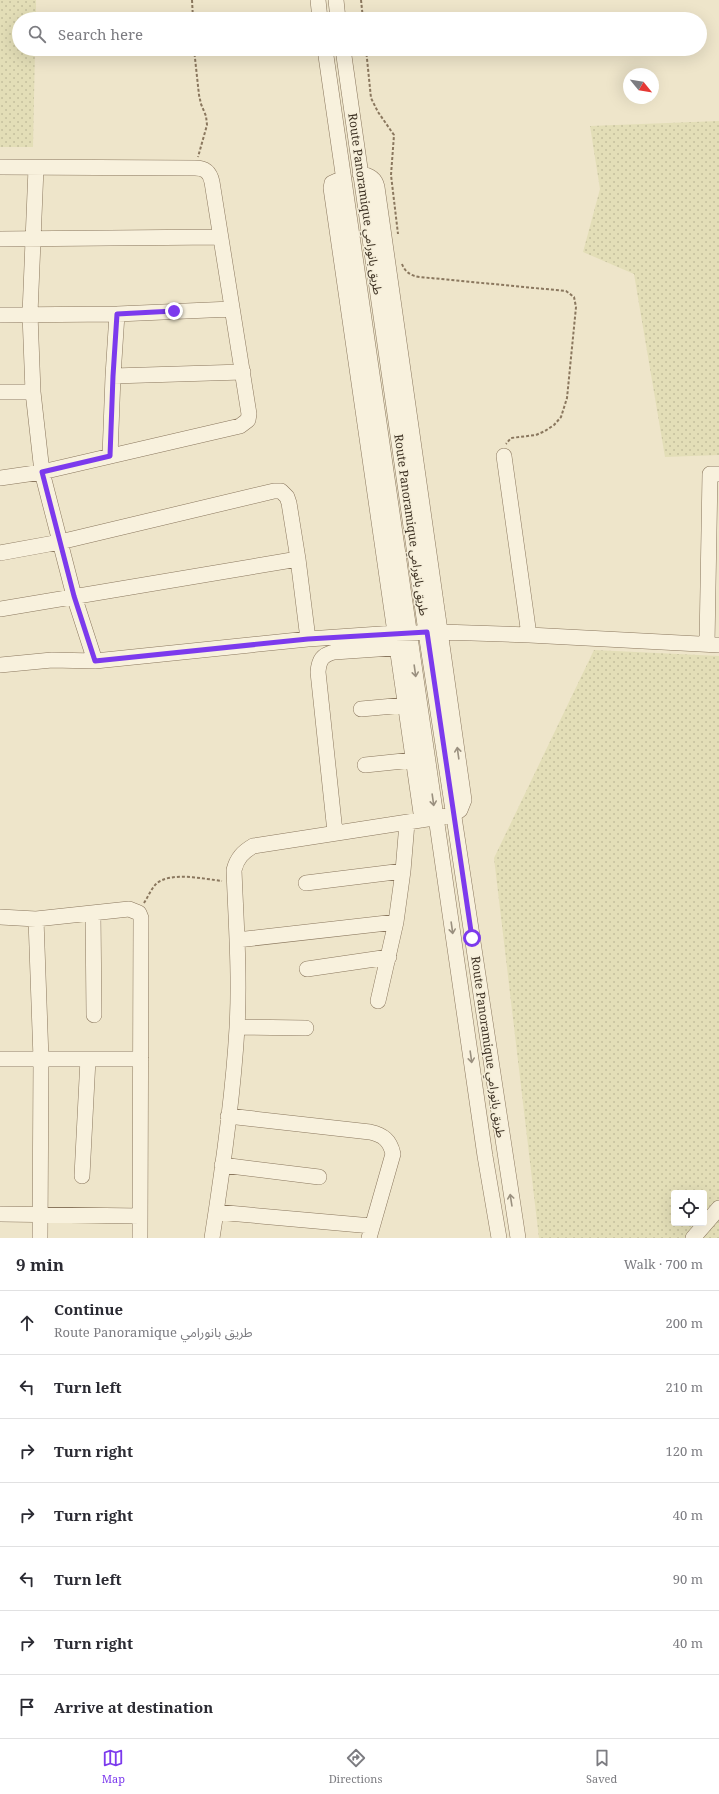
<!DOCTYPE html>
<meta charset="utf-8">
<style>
:root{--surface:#fff;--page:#f2f2f3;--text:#2b2b33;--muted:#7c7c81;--line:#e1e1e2;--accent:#7c3aed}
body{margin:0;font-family:"Noto Serif","Noto Sans Arabic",serif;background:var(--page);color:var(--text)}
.controls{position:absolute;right:12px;bottom:12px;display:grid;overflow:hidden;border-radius:4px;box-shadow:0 4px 16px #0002}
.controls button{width:36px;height:36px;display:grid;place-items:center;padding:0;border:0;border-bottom:1px solid var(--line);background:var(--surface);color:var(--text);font:20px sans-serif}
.compass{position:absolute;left:623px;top:68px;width:36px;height:36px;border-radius:50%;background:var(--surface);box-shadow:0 4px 16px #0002;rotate:120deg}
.stop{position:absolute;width:12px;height:12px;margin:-9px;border:3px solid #7c3aed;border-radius:50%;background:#fff}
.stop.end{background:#7c3aed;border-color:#fff;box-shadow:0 1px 4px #0008}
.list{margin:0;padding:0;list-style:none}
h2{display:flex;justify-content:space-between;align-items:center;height:52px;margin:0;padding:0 16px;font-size:17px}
h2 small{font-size:13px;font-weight:400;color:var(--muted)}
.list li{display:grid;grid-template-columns:26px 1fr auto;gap:12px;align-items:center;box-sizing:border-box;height:64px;padding:0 16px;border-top:1px solid var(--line)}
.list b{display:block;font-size:15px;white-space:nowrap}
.list p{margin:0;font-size:13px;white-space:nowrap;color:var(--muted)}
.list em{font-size:13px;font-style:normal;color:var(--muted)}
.icon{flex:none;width:22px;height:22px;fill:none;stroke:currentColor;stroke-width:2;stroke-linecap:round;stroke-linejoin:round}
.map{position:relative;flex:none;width:719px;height:1238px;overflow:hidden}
.search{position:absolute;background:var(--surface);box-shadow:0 4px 16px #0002;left:12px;right:12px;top:12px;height:44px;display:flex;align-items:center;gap:10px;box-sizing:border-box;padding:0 14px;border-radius:22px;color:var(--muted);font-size:15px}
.sheet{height:500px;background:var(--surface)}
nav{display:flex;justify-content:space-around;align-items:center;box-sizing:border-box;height:56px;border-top:1px solid var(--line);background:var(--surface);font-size:11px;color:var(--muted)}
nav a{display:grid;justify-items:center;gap:2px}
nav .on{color:var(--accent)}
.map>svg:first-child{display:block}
.farmland{fill:url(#farmland-dots);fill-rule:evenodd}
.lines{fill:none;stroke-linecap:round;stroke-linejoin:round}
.minor-casing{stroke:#8a775e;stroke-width:16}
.path{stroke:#8a775e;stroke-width:2;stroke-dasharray:3 2;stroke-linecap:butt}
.minor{stroke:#f8f1dd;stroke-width:15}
.oneway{stroke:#9a907f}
.route{stroke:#7c3aed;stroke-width:5}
.labels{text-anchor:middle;stroke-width:3;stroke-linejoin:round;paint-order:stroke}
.street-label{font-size:12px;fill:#3b2f21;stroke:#f5eed9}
</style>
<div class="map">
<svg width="719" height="1238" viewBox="0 0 719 1238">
<defs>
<pattern id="farmland-dots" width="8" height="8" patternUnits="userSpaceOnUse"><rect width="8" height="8" fill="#e3deb7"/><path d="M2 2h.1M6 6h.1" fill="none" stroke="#c4bf9d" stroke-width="1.8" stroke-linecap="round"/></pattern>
</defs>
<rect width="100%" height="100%" fill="#eee5ca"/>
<path class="farmland" d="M0 0H36V19H19V49H35L33 147H0Z
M719 121V455L665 457 634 274 583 252 600 189 590 126Z
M594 650 719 656V1238H539L494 858ZM674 1193H704V1223H674Z"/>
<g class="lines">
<g class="minor-casing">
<path id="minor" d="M318 0 320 19
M336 0 338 19
M325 49 485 1156 499 1238
M343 49 428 646 518 1238
M0 167 195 168C205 168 210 172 212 182L249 414 248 420 240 426 42 472 0 478
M36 168 30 314 33 392 42 472 74 596 95 661
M343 178 332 183 331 188 422 820
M0 239 220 237
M0 315 117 314 232 309
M113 376 243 372
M0 392H33
M110 456 113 376 117 314
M504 456 529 635
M0 553 60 542 274 491H281L287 497 289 503 298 559 308 639
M0 609 298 559
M707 644 710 474H719
M0 665 52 660 95 661 308 639 395 633 441 632 529 635 719 645
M361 709 405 705
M365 765 413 760
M335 832 318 672C319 660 322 655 334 652L407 647
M306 883 403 871
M93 913 94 1015
M0 917 36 919 129 909 139 913 141 918 140 1238
M36 919 41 1059 40 1238
M237 940 396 922
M307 969 389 957
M378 1001 396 922 403 871 407 823
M237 1027 306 1028
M0 1059H141
M228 1116 370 1132C383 1135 390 1140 393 1154L369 1238
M222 1165 319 1177
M82 1176 88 1059
M216 1212 372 1226
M0 1214 140 1216
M212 1238C223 1168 233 1098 237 1028 240 975 236 922 234 870 237 858 243 852 253 846L453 815 460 810 464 800 377 187C375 178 369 175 360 174
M693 1238 719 1208"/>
</g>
<path class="path" d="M192 0 193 19
M361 0 363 19
M194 49 199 95 201 104 206 116 207 125 198 157
M366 49 371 98 378 112 394 135 391 175 398 234
M402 264C405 272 411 276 420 277L566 291 574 297 576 307 567 398 561 417 554 425 545 431 536 435 511 438 506 444
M144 903C148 897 151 889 156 884 170 871 204 879 222 881"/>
<use href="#minor" class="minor"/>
</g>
<defs><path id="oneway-shaft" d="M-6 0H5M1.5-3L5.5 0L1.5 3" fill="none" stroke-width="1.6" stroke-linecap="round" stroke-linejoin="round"/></defs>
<g class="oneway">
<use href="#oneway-shaft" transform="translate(415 671) rotate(82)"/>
<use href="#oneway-shaft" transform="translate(458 753) rotate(-98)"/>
<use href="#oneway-shaft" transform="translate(433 800) rotate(82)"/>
<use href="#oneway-shaft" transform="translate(452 928) rotate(82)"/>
<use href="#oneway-shaft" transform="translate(471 1057) rotate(82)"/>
<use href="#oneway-shaft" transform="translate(511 1200) rotate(-99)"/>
</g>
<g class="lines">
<path class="route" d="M174 311 117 314 113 376 110 456 42 472 74 596 95 661 308 639 427 632 472 938"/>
</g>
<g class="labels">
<g class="street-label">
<text transform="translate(365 204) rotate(82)" y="4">Route Panoramique طريق بانورامي</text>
<text transform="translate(411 525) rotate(82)" y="4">Route Panoramique طريق بانورامي</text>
<text transform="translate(488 1047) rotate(82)" y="4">Route Panoramique طريق بانورامي</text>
</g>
</g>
</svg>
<div class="controls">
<button><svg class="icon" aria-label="locate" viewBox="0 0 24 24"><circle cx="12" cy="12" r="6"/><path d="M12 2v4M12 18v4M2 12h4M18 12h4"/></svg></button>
</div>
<svg class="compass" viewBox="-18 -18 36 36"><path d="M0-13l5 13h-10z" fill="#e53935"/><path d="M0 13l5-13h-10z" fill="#7c7c81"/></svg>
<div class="stop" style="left:472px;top:938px"></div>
<div class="stop end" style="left:174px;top:311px"></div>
<div class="search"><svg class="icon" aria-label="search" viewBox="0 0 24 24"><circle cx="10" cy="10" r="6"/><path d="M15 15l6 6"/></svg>Search here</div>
</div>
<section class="sheet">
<h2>9 min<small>Walk · 700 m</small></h2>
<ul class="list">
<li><svg class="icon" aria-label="ahead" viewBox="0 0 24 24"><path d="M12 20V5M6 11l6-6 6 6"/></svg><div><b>Continue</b><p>Route Panoramique طريق بانورامي</p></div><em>200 m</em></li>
<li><svg class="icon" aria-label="left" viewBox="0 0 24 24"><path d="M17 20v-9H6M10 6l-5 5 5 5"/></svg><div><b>Turn left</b></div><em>210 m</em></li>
<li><svg class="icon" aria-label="right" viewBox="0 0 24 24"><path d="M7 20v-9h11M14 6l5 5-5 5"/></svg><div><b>Turn right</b></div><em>120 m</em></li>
<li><svg class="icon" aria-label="right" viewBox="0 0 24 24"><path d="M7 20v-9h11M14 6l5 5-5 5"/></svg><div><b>Turn right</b></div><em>40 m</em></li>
<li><svg class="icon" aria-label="left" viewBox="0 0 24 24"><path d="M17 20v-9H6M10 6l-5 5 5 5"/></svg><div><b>Turn left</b></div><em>90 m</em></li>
<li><svg class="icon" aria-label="right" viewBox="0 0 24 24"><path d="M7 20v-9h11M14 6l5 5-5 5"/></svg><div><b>Turn right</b></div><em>40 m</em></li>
<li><svg class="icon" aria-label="arrive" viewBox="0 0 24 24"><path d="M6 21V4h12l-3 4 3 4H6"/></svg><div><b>Arrive at destination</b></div></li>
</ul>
</section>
<nav>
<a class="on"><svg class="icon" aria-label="map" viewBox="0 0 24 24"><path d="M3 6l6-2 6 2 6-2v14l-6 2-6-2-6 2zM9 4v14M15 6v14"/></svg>Map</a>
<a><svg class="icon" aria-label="directions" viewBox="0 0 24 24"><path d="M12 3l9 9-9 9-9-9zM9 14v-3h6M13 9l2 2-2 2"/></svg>Directions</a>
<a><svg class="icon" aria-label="saved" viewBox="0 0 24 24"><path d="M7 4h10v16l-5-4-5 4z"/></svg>Saved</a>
</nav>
